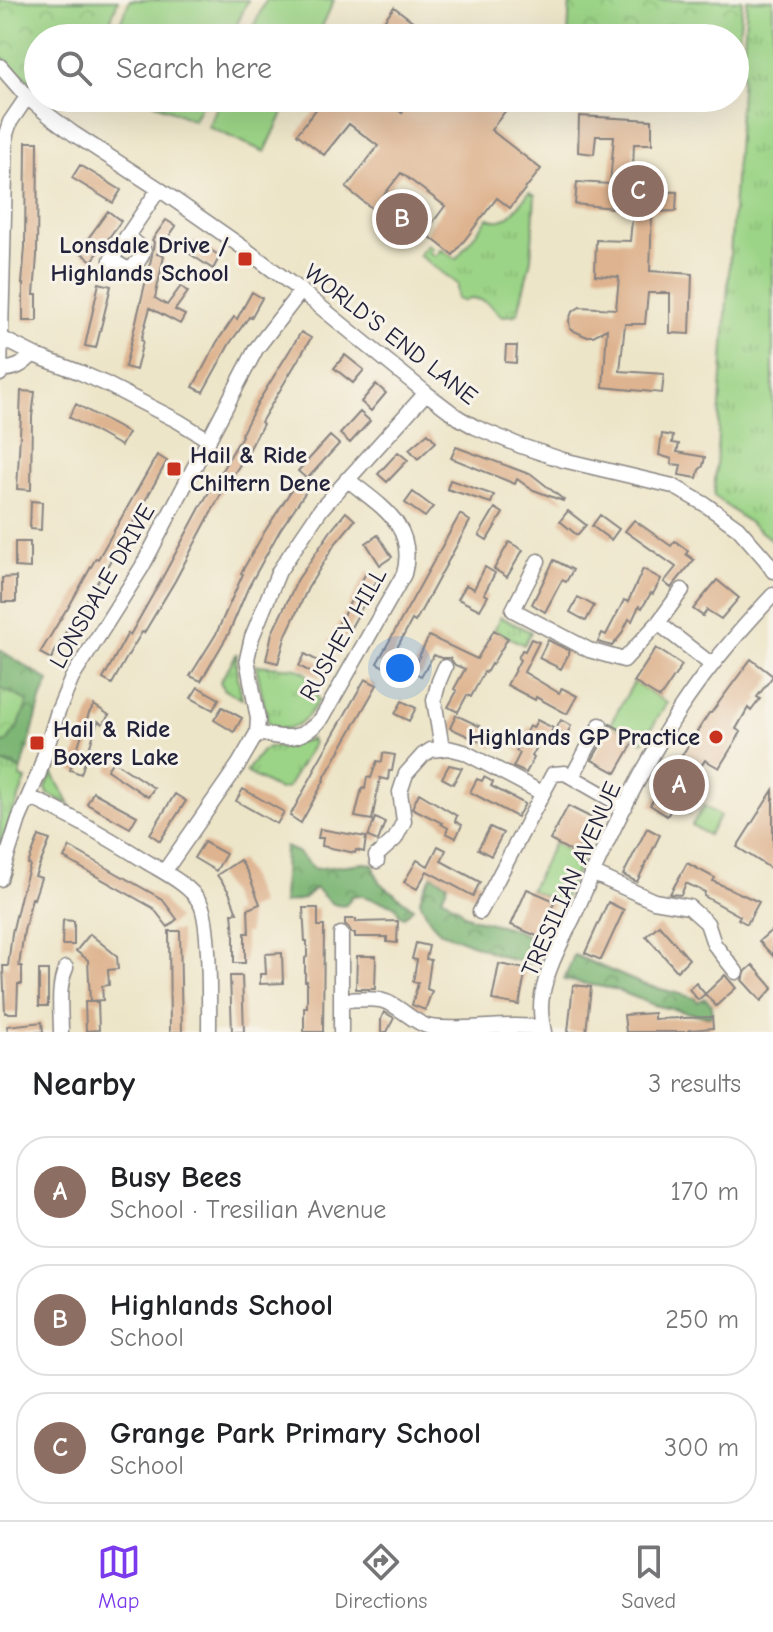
<!DOCTYPE html>
<meta charset="utf-8">
<style>
:root{--surface:#fff;--page:#f6f6f6;--text:#202124;--muted:#757577;--line:#e0e0e0;--accent:#7c3aed}
body{margin:0;font-family:"Comic Neue",sans-serif;background:var(--page);color:var(--text)}
.you{position:absolute;left:400px;top:668px;width:28px;height:28px;margin:-20px;border:6px solid #fff;border-radius:50%;background:#1a73e8;box-shadow:0 0 0 12px #1a73e833}
.badge{display:grid;place-items:center;width:52px;height:52px;border-radius:50%;background:var(--accent);color:#fff;font-size:26px;font-weight:700}
.pin{position:absolute;translate:-50% -50%;border:4px solid #fff;box-shadow:0 2px 8px #0006}
.list{margin:0;padding:0;list-style:none}
h2{display:flex;justify-content:space-between;align-items:center;height:104px;margin:0;padding:0 32px;font-size:34px}
h2 small{font-size:26px;font-weight:400;color:var(--muted)}
.list li{display:grid;grid-template-columns:52px 1fr auto;gap:24px;align-items:center;box-sizing:border-box;height:112px;margin:0 16px 16px;padding:0 16px;border:2px solid var(--line);border-radius:32px}
.list b{display:block;font-size:30px;white-space:nowrap}
.list p{margin:0;font-size:26px;white-space:nowrap;color:var(--muted)}
.list em{font-size:26px;font-style:normal;color:var(--muted)}
.icon{flex:none;width:44px;height:44px;fill:none;stroke:currentColor;stroke-width:2;stroke-linecap:round;stroke-linejoin:round}
.map{position:relative;flex:none;width:773px;height:1032px;overflow:hidden}
.search{position:absolute;background:var(--surface);box-shadow:0 8px 32px #0002;left:24px;right:24px;top:24px;height:88px;display:flex;align-items:center;gap:20px;box-sizing:border-box;padding:0 28px;border-radius:44px;color:var(--muted);font-size:30px}
.sheet{height:488px;background:var(--surface)}
nav{display:flex;justify-content:space-around;align-items:center;box-sizing:border-box;height:112px;border-top:2px solid var(--line);background:var(--surface);font-size:22px;color:var(--muted)}
nav a{display:grid;justify-items:center;gap:4px}
nav .on{color:var(--accent)}
.map>svg:first-child{display:block}
.grass{fill:url(#grass-tufts);stroke:#5f7b61;stroke-width:2}
.forest{fill:url(#forest-crowns);stroke:#506c58;stroke-width:2}
.park{fill:url(#park-crowns);stroke:#5f7b61;stroke-width:2}
.garden{fill:#9cd487;stroke:#5f7b61;stroke-width:2}
.building{fill:#deb38f}
.lines{fill:none;stroke-linecap:round;stroke-linejoin:round}
.minor-casing{stroke:#888482;stroke-width:17}
.minor{stroke:#fff;stroke-width:14}
.poi-dot{fill:#c8321e;stroke:#f7f3e8;stroke-width:3}
.labels{text-anchor:middle;stroke-width:6;stroke-linejoin:round;paint-order:stroke}
.poi-label{font-size:24px;font-weight:bold;fill:#22223b;stroke:#f7f3e8;text-anchor:end}
.street-label{font-size:24px;fill:#22223b;stroke:#f7f3e8}
</style>
<div class="map">
<svg width="773" height="1032" viewBox="0 0 773 1032">
<defs>
<pattern id="grass-tufts" width="24" height="20" patternUnits="userSpaceOnUse" patternTransform="scale(2)"><rect width="24" height="20" fill="#9cd487"/><path d="M3 7l-1-3M5 7V3M7 7l1-3M15 17l-1-3M17 17v-4M19 17l1-3" fill="none" stroke="#86b675"/></pattern>
<pattern id="forest-crowns" width="20" height="18" patternUnits="userSpaceOnUse" patternTransform="scale(2)"><rect width="20" height="18" fill="#7db674"/><path d="M2 6a3 3 0 1 1 6 0M12 15a3 3 0 1 1 6 0" fill="none" stroke="#669460"/></pattern>
<pattern id="park-crowns" width="20" height="18" patternUnits="userSpaceOnUse" patternTransform="scale(2)"><rect width="20" height="18" fill="#9cd487"/><path d="M2 6a3 3 0 1 1 6 0M12 15a3 3 0 1 1 6 0" fill="none" stroke="#86b675"/></pattern>
</defs>
<rect width="100%" height="100%" fill="#f7f3e8"/>
<filter id="ink" filterUnits="userSpaceOnUse"><feTurbulence type="fractalNoise" baseFrequency=".0125" numOctaves="2"/><feDisplacementMap in="SourceGraphic" scale="16" xChannelSelector="R" yChannelSelector="G"/><feConvolveMatrix kernelMatrix="1 2 1 2 8 2 1 2 1" color-interpolation-filters="sRGB"/></filter>
<filter id="wash" filterUnits="userSpaceOnUse"><feTurbulence type="fractalNoise" baseFrequency=".006" numOctaves="4" result="noise"/><feDisplacementMap in="SourceGraphic" scale="32" xChannelSelector="R" yChannelSelector="G"/><feGaussianBlur stdDeviation="1.8" result="paint"/><feColorMatrix in="noise" values="0 0 0 0 0 0 0 0 0 0 0 0 0 0 0 0 0 1.4 0 .05"/><feComposite in="paint" operator="in"/></filter>
<g filter="url(#wash)">
<rect width="100%" height="100%" fill="#ede5c8"/>
<path class="grass" d="M747 0H773V541L714 496Z
M529 192 535 195 531 259 518 312 515 315 501 316C493 307 485 298 471 299 458 301 470 303 457 299V284L419 255 427 244 432 248 429 252 435 256 441 249 456 259 488 218C507 227 519 206 529 192Z
M500 617 531 632 524 645 494 630Z
M237 653 236 667 242 699 225 690 220 682Z
M256 665 296 668 306 673 319 700C308 719 291 738 268 724Z
M311 739 313 744 287 788 279 790 246 772 261 752 268 747H285Z
M0 762 19 768 21 772 20 777 26 779 0 847V785L2 777 0 776Z
M52 772 70 805 48 794 46 788Z"/>
<path class="forest" d="M0 650 49 681 42 697 21 772 19 768 0 762Z
M285 847 297 852 315 869 363 863 373 864 379 882 413 908 404 917 399 914 396 906 359 895 352 896 346 905C331 908 326 897 315 888L303 899 283 903Z
M432 875 448 884 442 897 460 909 463 914 471 918 511 928 539 941 531 964 509 959 439 931 431 922 420 901 422 892Z
M574 955 642 984 694 998 698 1002 705 998 712 1005 711 1016H704L654 1005 614 989 564 980Z"/>
<path class="park" d="M0 0H118L104 38H38V88L14 69 0 55Z
M570 0H742L738 53 735 52V38H568Z
M0 688 28 701 19 725 7 742 0 744Z"/>
<path class="garden" d="M130 0H248L231 38H113Z
M266 0H334L317 38H248Z
M143 98H204L194 121Z
M221 98H290L265 152 208 127Z
M634 682 667 703 643 742 610 724Z
M704 806 720 816 708 835 692 825Z
M554 843 583 858 562 904 530 890Z"/>
<g id="blocks">
<path class="building" d="M394 7 423 29 416 38H371Z
M325 98H383L402 113 414 98H490L506 110 491 130 541 169 510 208 497 198 453 255 425 233 445 206 401 173 373 209 346 188 378 146 349 124 324 155 297 134Z
M579 116 652 120V144H634L632 190 677 192 676 211 652 212 650 271 692 274 690 334 670 333V293H648L645 324H625L620 371 664 374 662 393 603 387 607 329 593 336H585L570 329 569 320 572 312 580 307 616 309 619 277 595 275 596 240 630 241 633 210 575 204 577 182 610 184 614 136H596L594 154 578 152Z
M26 142H38L37 256 34 295H37V321H23V284H22L25 247Z
M80 165 121 190 113 203 72 178Z
M108 211 121 221 92 261 79 251Z
M166 220 176 226 157 254 164 256 155 298 167 305 181 286 188 292 175 310 185 315 180 324 150 308 141 340 143 341 136 370 125 367 152 255 154 242 152 240Z
M195 240 220 256 213 269 187 252Z
M99 283 111 286 96 348 85 346Z
M252 292 262 298 251 318 249 317 230 343 203 392 193 387 217 342 234 317 237 319Z
M301 332 311 338 261 422 263 424 248 452 221 494 175 581 144 633 142 632 127 657 112 684 103 679 128 633 130 635 160 582 202 504 242 436 241 435 258 402Z
M506 346H517L516 363 505 362Z
M345 355 364 370 353 383 334 368Z
M376 384 386 393 371 411 361 402Z
M21 391 35 392 32 417 31 490 17 489 21 416H20Z
M76 404 128 433 121 446 69 417Z
M360 412 370 421 350 443 340 434Z
M428 433 436 442 418 459 409 449Z
M662 434 673 436 672 443 679 444 677 452 705 457 703 466 699 470 697 478 679 475 681 465 671 464 672 459 659 455Z
M330 436 339 444 307 479 298 471Z
M456 447 529 474 530 473 564 500 563 501 531 489 517 479 515 484 451 458Z
M398 452 408 460 387 482 378 474Z
M157 455 167 461 128 532 81 609 79 608 51 659 40 653 66 610H67L96 558 98 559Z
M450 480 494 495 491 503 447 489Z
M296 483 307 490 280 530 248 588 229 633 201 681 190 676 216 634 243 574 241 573 265 531Z
M413 492 433 507 425 517 405 503Z
M31 501 42 502 41 530 30 529Z
M495 508 503 513 487 540 479 535Z
M568 511 586 525 577 535 560 521Z
M346 512 355 520 335 544 308 588 286 635 278 663 266 660 272 633 298 579 330 532Z
M460 514 470 521 415 622 412 620 386 668 377 663Z
M600 515 619 529 611 540 592 526Z
M634 520 671 546 675 541 688 551 686 554 694 560 671 588 664 582 676 567 625 531Z
M378 535 392 557 380 565 366 543Z
M15 542H30V568L15 567Z
M509 542 523 550 507 577 494 569Z
M554 560 573 570 566 582 562 580 545 612 532 604Z
M485 567 495 573 484 594 488 596 480 610 458 599 466 585 474 589Z
M643 569 661 579 653 594 651 593 642 608 639 606 632 621 629 619 621 635 612 646 598 642 602 633 606 635 624 600 628 602Z
M367 571 379 577 339 649 328 643Z
M16 577V602H2V578Z
M717 580 739 598 721 619 707 610 703 616 693 609Z
M578 597 594 606 586 621 570 612Z
M494 630 508 638 492 665 491 664 486 673 484 672 471 697 467 695 458 712 448 707 457 691 454 689 465 669 455 665 450 658H441L434 655 421 676 412 671 429 636 477 659Z
M531 639 539 642 524 672 559 693 562 688 577 696 567 714 536 697 535 700 507 685 520 660 518 658 522 650 525 651Z
M548 640 570 651 561 669 539 658Z
M656 648 682 665 660 698 634 682Z
M305 654 327 666 320 677 299 666Z
M751 659 773 676 757 697 760 699 751 711 748 708 736 729 741 732 719 768 705 760 691 781 702 788 688 810 676 802 667 816 650 805 709 713H711Z
M365 679 377 685 323 780 324 781 301 823 290 816 315 770 314 769Z
M198 687 219 699 213 710 191 698Z
M402 701 416 708 409 721 395 714Z
M94 705 109 715 102 724 98 721 81 774 70 770 89 713Z
M222 707 242 718 234 732 214 720Z
M456 715 500 736 494 748 450 728Z
M537 720 553 728 548 739 543 736 532 756 534 758 526 773 513 767 520 753 516 751 529 726 533 728Z
M561 720 571 726 566 736 555 730Z
M610 724 636 738 616 773 592 760 609 730Z
M383 753 395 755 392 771H389L388 780 380 778 372 820 355 817 362 788 365 789 367 777 371 778 377 761 382 762Z
M113 761 154 788 148 797 107 770Z
M449 765 462 768 453 784 442 778Z
M484 777 493 782 491 786 525 804 517 817 470 792 477 779 482 781Z
M243 789 284 812 277 824 236 801Z
M773 790V870L737 847Z
M93 792 137 816 130 828 87 804Z
M419 793 457 816 455 821 462 825 456 838 446 833 448 828 441 824 442 823 412 808Z
M175 794 186 801 160 841 150 834Z
M568 806 594 819 576 854 550 840Z
M375 818 385 822 378 841 368 837Z
M490 827 503 833 491 856 478 849Z
M647 828 660 835 637 882 623 875Z
M320 829 366 837 364 852 356 850 355 853 322 846 323 838H318Z
M39 836 50 840 35 876 41 878 34 899 32 898 24 931 19 966H22V984H18L17 1013H5L3 966H8L12 933 21 895 30 865 28 864Z
M204 842 226 854 216 871 194 858Z
M438 846 446 850 441 861 480 882 473 896 427 871 417 889 404 882 417 860 428 866Z
M70 847 162 899 177 919 168 927 153 908 64 858Z
M240 860 248 873 260 904 248 909 249 933H245V963H234V934L232 913H237L229 892 217 875Z
M687 863 715 878 713 881 759 902 747 924 738 919 740 916 704 896 705 892 686 883 681 895 670 894Z
M527 889 555 901 539 937 511 925Z
M608 902 624 910 601 960 585 953Z
M303 908H318V926H324L323 1032H304V1007H307V981H305V958L307 957V941H305Z
M345 919H356V922L398 921 397 943 387 942V937H355V933H351L349 928 345 925Z
M63 920 74 921V945H62Z
M659 925 689 959 677 971 646 936Z
M773 929V956L759 941Z
M169 931H180L182 1032H170Z
M90 934 117 956 118 969 108 970 109 985 102 986 103 1000 90 1001 88 960 76 951Z
M416 943 429 946 426 959 431 960 427 989 432 991 425 1010 412 1005 418 983 413 982 417 960 412 959Z
M282 953 283 983 260 984V974H266L265 954Z
M357 956H376L375 989H356Z
M499 964 526 969 519 1005 492 1000Z
M753 965 773 988 761 1001 742 980 746 971Z
M39 970H48V1006H39Z
M725 975 736 988 716 1006 705 994Z
M230 976H242L244 1032H232Z
M696 983 705 994 698 1000 689 989Z
M573 985 591 987 586 1032H568Z
M85 1002H98L99 1030 86 1031Z
M384 1012 394 1018 387 1032H381V1019Z
M654 1013V1019L712 1017 713 1028 689 1030 690 1032H626L624 1015Z
M42 1022 43 1032H8L7 1026Z"/>
</g>
</g>
<g filter="url(#ink)">
<use href="#blocks" fill-opacity="0" stroke="#888482" stroke-width="2"/>
<g class="lines">
<g class="minor-casing">
<path id="minor" d="M0 66 27 97 51 117 74 134 159 189 245 249 301 291 426 393 459 418 475 427 521 446 563 460 673 486 706 505 738 528 766 560 773 571
M127 236 143 249C143 257 135 266 129 270L111 260 159 189
M1 338 39 357 79 372 106 384 178 421 209 440
M0 369C15 370 23 365 33 354
M0 374 6 134 10 122 27 97
M538 561 513 610 589 650 624 660 658 623 712 665
M658 623 682 590
M257 733C286 739 301 742 322 718L404 574C417 525 380 506 347 479
M442 748 434 700 439 681 445 667
M572 777 600 725
M29 797C70 815 109 838 147 862 165 873 190 885 200 903 211 922 209 1007 209 1032
M377 861 376 856 395 839 404 821 400 792 406 774 423 755 431 750 448 748 464 752 542 793
M164 872 239 764 257 733 258 719 247 659 252 637 279 571 321 509 426 393
M592 873 654 901 689 907 707 923 714 944 736 972
M0 879 19 819 39 773 58 711 72 678 142 567 256 349 301 291
M480 912 553 774 565 773 625 807
M341 934V1032
M342 1000C354 1000 368 998 380 1000 399 1004 411 1022 430 1027 464 1032 505 1022 543 1028
M61 1032C61 1011 57 988 66 968
M544 1032C541 1020 540 1008 542 996 547 968 562 941 574 916 604 845 638 774 680 709 707 668 739 631 773 595"/>
</g>
<use href="#minor" class="minor"/>
</g>
</g>
<g class="poi-dot">
<rect x="237" y="251" width="16" height="16" rx="4"/>
<rect x="166" y="461" width="16" height="16" rx="4"/>
<circle cx="716" cy="737" r="8"/>
<rect x="29" y="735" width="16" height="16" rx="4"/>
</g>
<g class="labels">
<g class="poi-label">
<text x="229" y="253">Lonsdale Drive /<tspan x="229" dy="28">Highlands School</tspan></text>
<text x="190" y="463" text-anchor="start">Hail &amp; Ride<tspan x="190" dy="28">Chiltern Dene</tspan></text>
<text x="53" y="737" text-anchor="start">Hail &amp; Ride<tspan x="53" dy="28">Boxers Lake</tspan></text>
<text x="700" y="745">Highlands GP Practice</text>
</g>
<g class="street-label">
<text transform="translate(391 334) rotate(38)" y="8">WORLD'S END LANE</text>
<text transform="translate(102 586) rotate(-60)" y="8">LONSDALE DRIVE</text>
<text transform="translate(343 634) rotate(-60)" y="8">RUSHEY HILL</text>
<text transform="translate(571 879) rotate(-66)" y="8">TRESILIAN AVENUE</text>
</g>
</g>
</svg>
<div class="you"></div>
<div class="pin badge" style="left:679px;top:785px;background:#8d6e63">A</div>
<div class="pin badge" style="left:402px;top:219px;background:#8d6e63">B</div>
<div class="pin badge" style="left:638px;top:191px;background:#8d6e63">C</div>
<div class="search"><svg class="icon" aria-label="search" viewBox="0 0 24 24"><circle cx="10" cy="10" r="6"/><path d="M15 15l6 6"/></svg>Search here</div>
</div>
<section class="sheet">
<h2>Nearby<small>3 results</small></h2>
<ul class="list">
<li><span class="badge" style="background:#8d6e63">A</span><div><b>Busy Bees</b><p>School · Tresilian Avenue</p></div><em>170 m</em></li>
<li><span class="badge" style="background:#8d6e63">B</span><div><b>Highlands School</b><p>School</p></div><em>250 m</em></li>
<li><span class="badge" style="background:#8d6e63">C</span><div><b>Grange Park Primary School</b><p>School</p></div><em>300 m</em></li>
</ul>
</section>
<nav>
<a class="on"><svg class="icon" aria-label="map" viewBox="0 0 24 24"><path d="M3 6l6-2 6 2 6-2v14l-6 2-6-2-6 2zM9 4v14M15 6v14"/></svg>Map</a>
<a><svg class="icon" aria-label="directions" viewBox="0 0 24 24"><path d="M12 3l9 9-9 9-9-9zM9 14v-3h6M13 9l2 2-2 2"/></svg>Directions</a>
<a><svg class="icon" aria-label="saved" viewBox="0 0 24 24"><path d="M7 4h10v16l-5-4-5 4z"/></svg>Saved</a>
</nav>
